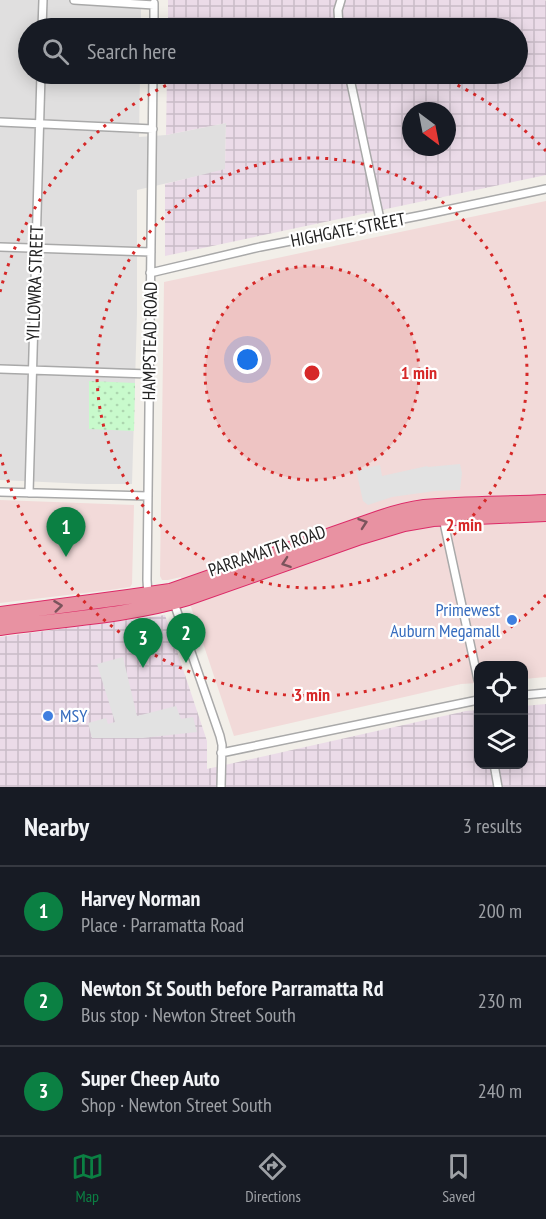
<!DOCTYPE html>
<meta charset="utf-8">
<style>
:root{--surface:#171b24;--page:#20242c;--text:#f1f3f6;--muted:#9ea1a6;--line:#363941;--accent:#0b8043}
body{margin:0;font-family:"PT Sans Narrow",sans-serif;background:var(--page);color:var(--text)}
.controls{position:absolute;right:18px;bottom:18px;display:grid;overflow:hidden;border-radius:12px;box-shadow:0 3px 15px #0003}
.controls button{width:54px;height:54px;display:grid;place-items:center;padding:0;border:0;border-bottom:2px solid var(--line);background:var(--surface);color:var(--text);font:30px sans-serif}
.compass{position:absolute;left:402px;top:102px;width:54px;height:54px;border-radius:50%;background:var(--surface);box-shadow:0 3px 15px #0003;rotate:148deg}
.you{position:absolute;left:248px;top:360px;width:21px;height:21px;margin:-15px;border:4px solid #fff;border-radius:50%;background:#1a73e8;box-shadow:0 0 0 9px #1a73e833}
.badge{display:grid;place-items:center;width:39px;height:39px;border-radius:50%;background:var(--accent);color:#fff;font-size:20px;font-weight:700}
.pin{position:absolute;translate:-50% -50px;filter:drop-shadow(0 2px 3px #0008)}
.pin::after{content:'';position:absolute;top:32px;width:21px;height:18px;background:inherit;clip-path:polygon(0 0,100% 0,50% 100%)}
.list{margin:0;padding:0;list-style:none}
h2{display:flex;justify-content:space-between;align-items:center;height:78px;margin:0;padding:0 24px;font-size:26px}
h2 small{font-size:20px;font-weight:400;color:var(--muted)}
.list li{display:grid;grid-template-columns:39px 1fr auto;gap:18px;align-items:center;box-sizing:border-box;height:90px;padding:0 24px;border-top:2px solid var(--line)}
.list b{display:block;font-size:22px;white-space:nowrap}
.list p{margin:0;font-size:20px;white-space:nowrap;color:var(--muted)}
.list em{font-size:20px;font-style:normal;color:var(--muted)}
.icon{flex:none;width:33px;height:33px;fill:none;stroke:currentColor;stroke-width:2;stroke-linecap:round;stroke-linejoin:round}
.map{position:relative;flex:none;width:546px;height:787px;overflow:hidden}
.search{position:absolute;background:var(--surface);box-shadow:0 3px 15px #0003;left:18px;right:18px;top:18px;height:66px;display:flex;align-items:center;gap:15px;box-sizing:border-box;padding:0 21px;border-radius:33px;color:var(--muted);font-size:22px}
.sheet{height:348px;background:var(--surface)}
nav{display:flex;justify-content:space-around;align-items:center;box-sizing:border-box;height:84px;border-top:2px solid var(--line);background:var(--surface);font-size:16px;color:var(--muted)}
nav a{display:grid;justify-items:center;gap:3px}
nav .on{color:var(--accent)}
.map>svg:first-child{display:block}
.residential{fill:#e0dfdf}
.commercial{fill:#f2dad9}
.industrial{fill:url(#industrial-grid);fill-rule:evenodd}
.park{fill:url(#park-dots)}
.parking{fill:#e2e2e2}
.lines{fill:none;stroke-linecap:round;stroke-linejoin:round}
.street-casing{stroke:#a9a9a9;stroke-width:10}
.highway-casing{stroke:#dc2a67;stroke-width:16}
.street{stroke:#fff;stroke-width:7}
.highway{stroke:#e892a2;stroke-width:14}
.oneway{stroke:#7b545c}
.ring{fill:none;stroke:#d62828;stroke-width:3;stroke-dasharray:3 6}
.shop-dot{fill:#3f7fe0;stroke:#fff;stroke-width:2}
.labels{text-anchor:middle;stroke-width:4.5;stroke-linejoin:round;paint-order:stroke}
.street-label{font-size:18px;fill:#222;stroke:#fff}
.shop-label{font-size:18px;fill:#366cbe;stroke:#fff;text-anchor:end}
.centre{fill:#d62828;stroke:#fff;stroke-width:3}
.ring-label{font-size:18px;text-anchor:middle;font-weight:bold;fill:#d62828;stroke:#fff;stroke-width:4.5;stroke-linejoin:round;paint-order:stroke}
</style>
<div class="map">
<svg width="546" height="787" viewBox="0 0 546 787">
<defs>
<pattern id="industrial-grid" width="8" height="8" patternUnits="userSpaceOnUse" patternTransform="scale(1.5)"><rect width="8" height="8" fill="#ebdbe8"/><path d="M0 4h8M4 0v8" fill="none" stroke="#c9bcc7"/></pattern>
<pattern id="park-dots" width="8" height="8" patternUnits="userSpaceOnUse" patternTransform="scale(1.5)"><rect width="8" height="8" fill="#c8facc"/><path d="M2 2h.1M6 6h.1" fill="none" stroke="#acd6af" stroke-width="1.8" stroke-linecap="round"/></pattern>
</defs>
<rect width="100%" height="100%" fill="#f2efe9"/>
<path class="residential" d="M0 0H141V28H28V74H140L139 137 166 135 226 123 225 170 137 190V314L132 484H87L0 480Z"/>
<path class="commercial" d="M546 201V677L524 679V666H478V683L461 684 234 736 181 577 168 580H162L160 576 164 282Z
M0 500 134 505 132 584 130 587 110 590 0 603Z"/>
<path class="industrial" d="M168 0H545L546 1V175L165 256V184L225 169 226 123 166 135 167 74H518V28H168ZM411 111H447V147H411Z
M165 615 207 741V769L466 711 478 710V764H524V706L546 704V787H0V637Z"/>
<path class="park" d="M89 381 135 383 134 431 89 429Z"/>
<path class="parking" d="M460 464 462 473 460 490 435 491 392 497 368 505 363 501 356 470 380 465 382 476 427 466 428 467Z
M123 657 137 716 176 706 181 719 193 717 197 732 143 738H92L88 723 106 718 108 724 115 722 97 664Z"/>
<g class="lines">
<g class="street-casing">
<path id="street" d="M74 0 154 5
M42 28 43 0
M154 28V3
M339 28 338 10 341 0
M349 74 381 224
M0 122 153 129
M0 247 151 252
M150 273 260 247 423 215 546 189
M0 369 149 374
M0 492 148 496
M29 493 41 74
M443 518 478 680
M148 596 147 580 153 74
M173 600 220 736 222 745 221 787
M524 695 546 693
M221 753 478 700
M494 764 498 787"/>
</g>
<g class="highway-casing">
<path id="highway" d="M0 614 128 597 170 591 379 518C394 513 409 509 424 507 465 503 506 504 546 502
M0 628C63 619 128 616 188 598L361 537 404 524 433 519 546 514"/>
</g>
<use href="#street" class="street"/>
<use href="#highway" class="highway"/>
</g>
<defs><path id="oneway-chevron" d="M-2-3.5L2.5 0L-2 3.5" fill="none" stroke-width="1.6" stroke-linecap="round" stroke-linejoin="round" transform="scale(1.5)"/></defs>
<g class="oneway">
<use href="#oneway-chevron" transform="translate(363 523) rotate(-19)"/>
<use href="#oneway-chevron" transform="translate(286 563) rotate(161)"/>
<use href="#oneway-chevron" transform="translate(58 606) rotate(-7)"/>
</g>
<circle cx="312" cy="373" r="107" fill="#d62828" fill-opacity=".12"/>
<g class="ring">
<circle cx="312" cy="373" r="107"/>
<circle cx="312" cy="373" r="215"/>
<path d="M546 595A322 322 0 0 1 0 454M0 292A322 322 0 0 1 191 74M433 74A322 322 0 0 1 546 151"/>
</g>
<g class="shop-dot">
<circle cx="512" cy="620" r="6"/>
<circle cx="48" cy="716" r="6"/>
</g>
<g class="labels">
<g class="street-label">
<text transform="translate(348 230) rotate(-11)" y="6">HIGHGATE STREET</text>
<text transform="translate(35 283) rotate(-88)" y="6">YILLOWRA STREET</text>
<text transform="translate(150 341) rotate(-89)" y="6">HAMPSTEAD ROAD</text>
<text transform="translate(267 551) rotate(-19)" y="6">PARRAMATTA ROAD</text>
</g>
<g class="shop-label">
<text x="500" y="616">Primewest<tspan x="500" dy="21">Auburn Megamall</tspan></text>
<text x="60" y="722" text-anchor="start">MSY</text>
</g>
</g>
<circle cx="312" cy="373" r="9" class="centre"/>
<g class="ring-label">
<text x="419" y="379">1 min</text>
<text x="464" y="531">2 min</text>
<text x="312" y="701">3 min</text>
</g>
</svg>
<div class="controls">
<button><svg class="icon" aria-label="locate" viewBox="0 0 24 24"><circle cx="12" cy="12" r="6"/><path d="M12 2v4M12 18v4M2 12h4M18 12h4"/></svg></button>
<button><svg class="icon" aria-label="layers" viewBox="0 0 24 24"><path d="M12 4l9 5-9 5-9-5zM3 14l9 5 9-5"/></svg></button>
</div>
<svg class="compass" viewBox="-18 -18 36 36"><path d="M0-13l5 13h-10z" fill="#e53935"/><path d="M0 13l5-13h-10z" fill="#9ea1a6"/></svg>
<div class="you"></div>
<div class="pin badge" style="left:66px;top:557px">1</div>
<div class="pin badge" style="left:186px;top:663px">2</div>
<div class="pin badge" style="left:143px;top:668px">3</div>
<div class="search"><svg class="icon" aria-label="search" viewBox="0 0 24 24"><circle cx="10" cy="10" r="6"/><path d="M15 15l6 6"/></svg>Search here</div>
</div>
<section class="sheet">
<h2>Nearby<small>3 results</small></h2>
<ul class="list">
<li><span class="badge">1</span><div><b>Harvey Norman</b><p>Place · Parramatta Road</p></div><em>200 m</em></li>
<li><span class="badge">2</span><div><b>Newton St South before Parramatta Rd</b><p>Bus stop · Newton Street South</p></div><em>230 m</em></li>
<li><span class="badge">3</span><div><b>Super Cheep Auto</b><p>Shop · Newton Street South</p></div><em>240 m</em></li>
</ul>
</section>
<nav>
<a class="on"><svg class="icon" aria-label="map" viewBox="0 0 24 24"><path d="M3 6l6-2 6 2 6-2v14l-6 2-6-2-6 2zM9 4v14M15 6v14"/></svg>Map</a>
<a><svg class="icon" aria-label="directions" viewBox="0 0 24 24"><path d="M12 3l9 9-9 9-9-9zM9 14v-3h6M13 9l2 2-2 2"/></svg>Directions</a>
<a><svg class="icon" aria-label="saved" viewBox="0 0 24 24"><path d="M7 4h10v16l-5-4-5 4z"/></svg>Saved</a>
</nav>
